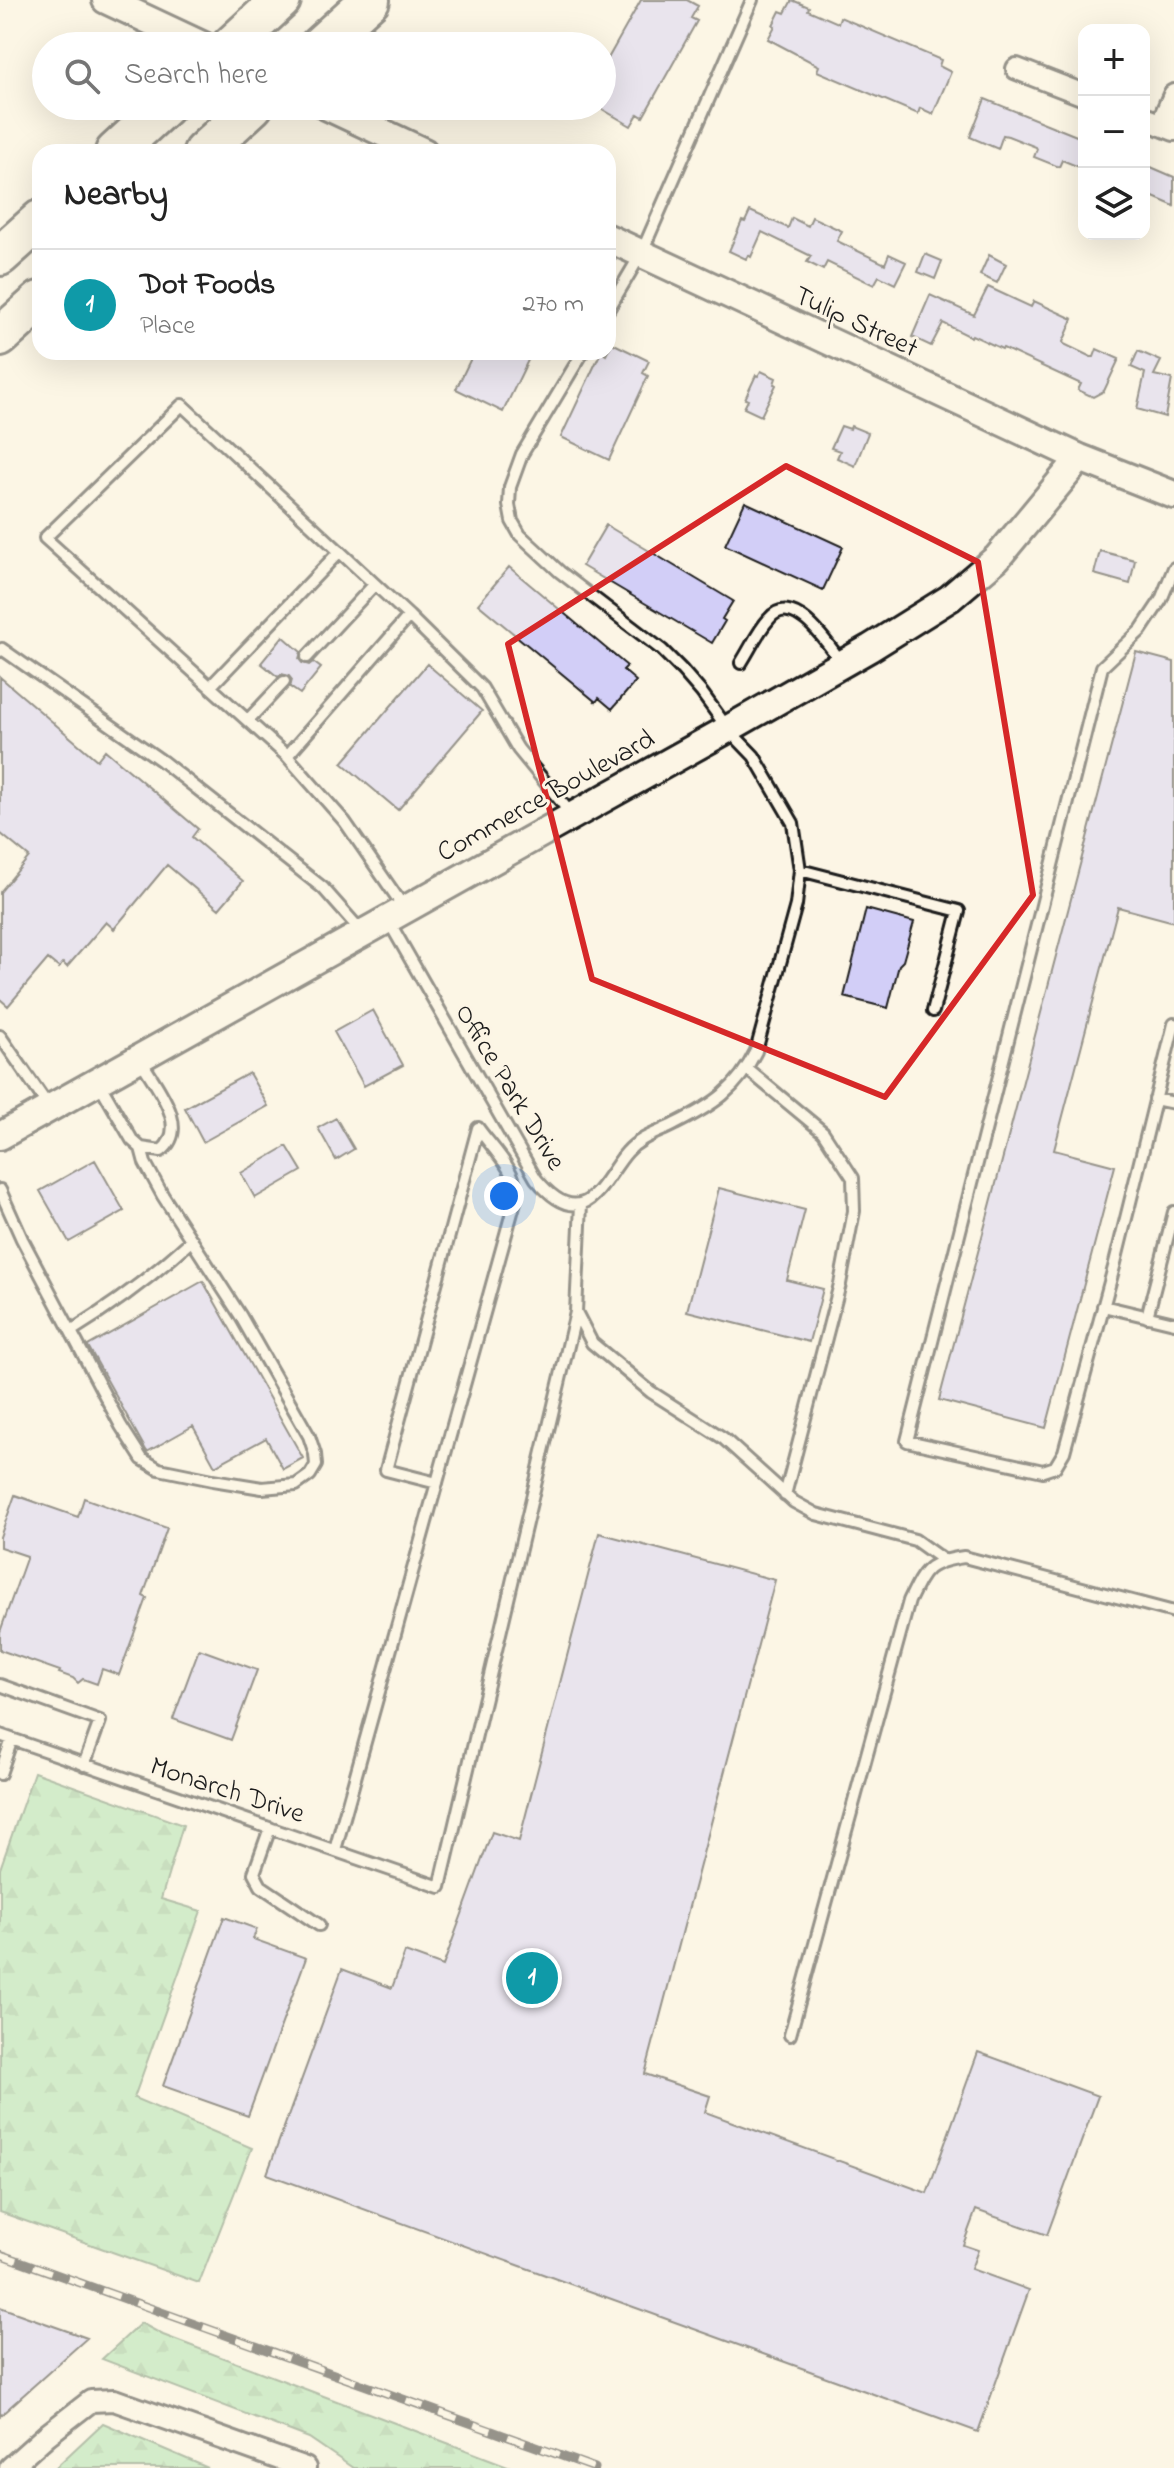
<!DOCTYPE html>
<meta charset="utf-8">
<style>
:root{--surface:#fff;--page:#f6f6f6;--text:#222;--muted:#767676;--line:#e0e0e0;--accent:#d1495b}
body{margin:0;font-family:"Indie Flower",sans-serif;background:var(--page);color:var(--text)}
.controls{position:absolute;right:24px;top:24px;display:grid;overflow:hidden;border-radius:16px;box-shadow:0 8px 32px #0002}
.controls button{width:72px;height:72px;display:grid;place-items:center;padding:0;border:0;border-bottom:2px solid var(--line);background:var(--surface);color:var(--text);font:40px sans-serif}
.you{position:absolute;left:504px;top:1196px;width:28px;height:28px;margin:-20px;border:6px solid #fff;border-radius:50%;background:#1a73e8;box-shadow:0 0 0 12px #1a73e833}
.badge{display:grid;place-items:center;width:52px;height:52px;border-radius:50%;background:var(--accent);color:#fff;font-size:26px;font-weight:700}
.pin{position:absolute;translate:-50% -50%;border:4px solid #fff;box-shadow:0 2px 8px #0006}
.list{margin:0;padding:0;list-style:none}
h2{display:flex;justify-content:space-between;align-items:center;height:104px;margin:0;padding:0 32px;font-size:34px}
h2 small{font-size:26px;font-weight:400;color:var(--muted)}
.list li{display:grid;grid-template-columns:52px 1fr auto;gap:24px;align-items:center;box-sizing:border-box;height:112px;padding:0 32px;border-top:2px solid var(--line)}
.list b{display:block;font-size:30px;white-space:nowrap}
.list p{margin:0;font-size:26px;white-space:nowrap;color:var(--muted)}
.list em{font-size:26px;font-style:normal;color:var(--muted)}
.icon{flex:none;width:44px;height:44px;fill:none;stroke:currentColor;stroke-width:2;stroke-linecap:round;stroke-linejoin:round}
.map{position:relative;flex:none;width:1174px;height:2468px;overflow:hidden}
.search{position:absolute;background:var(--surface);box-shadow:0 8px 32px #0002;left:32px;top:32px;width:584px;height:88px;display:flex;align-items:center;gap:20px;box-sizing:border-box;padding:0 28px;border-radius:44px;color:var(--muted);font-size:30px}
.panel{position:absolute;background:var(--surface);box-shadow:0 8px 32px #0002;left:32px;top:144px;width:584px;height:216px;border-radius:24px}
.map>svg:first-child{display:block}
.forest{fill:url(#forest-firs);stroke:#607e62;stroke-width:2}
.building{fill:#d2cef7;stroke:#1c1c1c;stroke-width:2}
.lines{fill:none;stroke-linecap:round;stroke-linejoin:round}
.service-casing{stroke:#1c1c1c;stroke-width:16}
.minor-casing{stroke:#1c1c1c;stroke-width:26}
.tertiary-casing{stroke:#1c1c1c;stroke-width:32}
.motorway-casing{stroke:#1c1c1c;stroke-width:44}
.service{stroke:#fcf5e5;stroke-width:10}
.minor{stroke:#fcf5e5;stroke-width:20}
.tertiary{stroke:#fcf5e5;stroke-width:26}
.motorway{stroke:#fcf5e5;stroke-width:38}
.rail-casing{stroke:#1c1c1c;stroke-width:9}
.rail{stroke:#fcf5e5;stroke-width:6;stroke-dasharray:18;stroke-linecap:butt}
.marked{fill:none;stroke:#d62828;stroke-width:6;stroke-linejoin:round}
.labels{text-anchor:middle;stroke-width:6;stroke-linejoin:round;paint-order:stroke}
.street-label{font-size:28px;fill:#1c1c1c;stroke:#fcf5e5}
</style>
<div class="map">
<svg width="1174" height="2468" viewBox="0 0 1174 2468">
<defs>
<pattern id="forest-firs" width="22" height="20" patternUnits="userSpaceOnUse" patternTransform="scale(2)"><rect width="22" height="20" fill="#a3e1a8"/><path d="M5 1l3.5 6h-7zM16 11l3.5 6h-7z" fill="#8cc090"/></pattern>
</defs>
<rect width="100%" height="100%" fill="#fcf5e5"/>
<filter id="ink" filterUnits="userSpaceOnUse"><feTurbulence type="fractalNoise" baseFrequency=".0125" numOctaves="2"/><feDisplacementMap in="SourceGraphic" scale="16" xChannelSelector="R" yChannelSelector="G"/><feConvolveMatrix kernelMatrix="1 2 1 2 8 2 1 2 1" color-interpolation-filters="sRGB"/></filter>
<g filter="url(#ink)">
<path class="forest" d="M34 1772 183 1825 161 1899 201 1911 134 2098 252 2148 199 2283 0 2212V1869Z
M141 2323 163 2335 513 2468H353L309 2438 102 2359Z
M103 2423 208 2468H55Z"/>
<path class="building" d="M641 0H687L698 6 691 18 697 21 643 117 638 114 631 126 602 109V69Z
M792 0 809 7 808 10 838 23 840 17 941 60 939 66 951 72 933 114 920 108 918 114 817 71 819 66 768 39 775 26 773 25 780 11 785 13Z
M985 99 1084 139V169L1062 160 1059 167 1034 157 1037 149 1036 147 1008 136 1003 135 998 149 970 137Z
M1144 164 1174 177V206L1144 193Z
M750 211 788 228 792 218 808 226 812 217 842 231 837 241 885 264 889 254 906 262 895 284 879 276 874 285 827 262 823 270 807 262 811 256 762 232 751 257 748 255 746 259 729 251 742 221 745 222Z
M925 254 942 261 935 279 918 272Z
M989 255 1006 264 997 283 980 275Z
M988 287 1031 307 1034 301 1073 319 1063 342 1064 344 1091 357H1094L1097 349 1119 359 1104 391 1093 397 1078 390 1081 384 1003 348 1002 349 972 335 971 337 943 323 931 346 912 337 930 295 974 315Z
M612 343 649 361 643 373 648 376 609 460 561 437 601 352 606 355Z
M1138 351 1161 361 1154 375 1172 379 1165 417 1137 409 1145 373 1131 367Z
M474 352H532L503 412 456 389Z
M761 371 776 378 774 384 776 385 761 416 744 408 748 400 745 399 756 375 758 376Z
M841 426 850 429 851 426 868 433 855 466 837 458 840 451 831 448Z
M745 502 843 547 823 590 725 545Z
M606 525 733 601 722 619 725 621 712 643 582 566Z
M1100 551 1135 560 1130 584 1094 574Z
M509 567 627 666 623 670 636 681 612 709 599 698 596 702 478 604Z
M283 636 301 652 299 659 302 663 309 665 313 662 321 668 300 694 290 687 292 680 289 676 282 674 278 677 261 663Z
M1136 652 1174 662V922L1118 907 1054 1150 1115 1166 1046 1428 939 1400Z
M427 664 482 711 398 810 342 763Z
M0 677 97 760 105 750 198 829 192 837 243 881 219 909 167 865 114 929 106 922 67 967 63 963 59 968 48 959 8 1006 0 999V892L29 857 0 833Z
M866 909 914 922 903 961 899 965 888 1008 844 997Z
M373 1010 403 1065 364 1086 334 1032Z
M249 1073 268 1106 203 1142 185 1108Z
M336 1118 354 1149 336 1160 318 1128Z
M287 1146 302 1171 255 1198 241 1173Z
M95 1160 124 1211 69 1242 40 1191Z
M719 1188 805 1210 787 1280 823 1289 809 1342 687 1311Z
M203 1281 303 1458 283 1469 266 1438 215 1466 193 1426 147 1452 88 1346Z
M15 1495 78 1517 84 1498 167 1528 143 1596 147 1598 119 1675 102 1669 97 1684 83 1679 78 1683 73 1678 59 1673 60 1671 0 1650V1632L27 1556 0 1547V1537Z
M599 1533 775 1580 645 2074 710 2096 705 2112 927 2193 978 2052 1098 2096 1047 2235 976 2210 963 2245 978 2250 971 2269 1029 2290 978 2432 267 2174 342 1969 392 1988 405 1952 443 1966 492 1832 519 1841Z
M199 1649 257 1670 231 1740 173 1719Z
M224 1917 257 1929 253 1939 306 1958 248 2116 163 2086Z
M0 2307 87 2338 0 2416Z"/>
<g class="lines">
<g class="service-casing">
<path id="service" d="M608 310 641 254 752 0
M1174 568 1161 600 1141 630 1102 667 907 1441 1043 1471 1055 1467 1064 1452 1114 1267 1174 1024
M0 651 2 649 162 761 323 888 361 931
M307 657 374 585
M741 663C750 649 758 631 769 619 793 590 828 644 841 662
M210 687 339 552
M248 720 284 682
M287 756 45 538 182 405 409 616
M800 870 959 911 933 1011
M405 909 345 822 287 756 409 616 482 688 518 749 572 815
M388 920 536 1179C546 1191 565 1210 583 1203 600 1197 614 1166 627 1152 640 1137 658 1133 675 1124 713 1105 737 1090 756 1051L796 905 800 870 793 823 754 756 728 729 702 693 682 670 662 650 560 572 520 535 512 521 509 505 510 487 522 454 583 352
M0 1036 49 1107
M747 1069 823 1132 853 1178 854 1211 840 1284 785 1495
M99 1083 132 1140 141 1148 161 1151C192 1127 154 1084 140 1059
M1155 1099 1174 1103
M0 1190 22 1239 121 1426 142 1459 159 1469 213 1480 262 1488 296 1485 310 1475 316 1465 315 1454 309 1436 240 1315 163 1196 145 1163 141 1148
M581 1204 576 1312 592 1343 651 1392 723 1438 794 1502 816 1514 915 1540 943 1560
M1103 1306 1174 1323
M1147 1317 1174 1212
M71 1331C115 1304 154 1275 192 1240
M0 1685 100 1721 84 1765
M0 1735 440 1887 576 1312
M0 1774 12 1739
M270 1828 254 1873 261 1886 319 1925
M335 1850 516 1198C519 1172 492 1148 478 1128L386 1470 437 1483
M790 2035 909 1601C924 1570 927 1562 964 1557L1174 1612"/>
</g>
<g class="minor-casing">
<path id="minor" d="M1017 69 1084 95
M1144 118 1174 130
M1161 125 1174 95
M10 2468 47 2435 91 2401 114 2400 305 2468"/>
</g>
<g class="tertiary-casing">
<path id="tertiary" d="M106 0 204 46
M326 106 424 152
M608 238 1080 458 1174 495
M0 1136 728 729 870 648 950 598 997 558 1080 458"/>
</g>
<g class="motorway-casing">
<path id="motorway" d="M231 46 281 0
M319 46 370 0
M115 152 165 106
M203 152 253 106
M0 256 40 220
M0 337 40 301"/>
</g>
<use href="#service" class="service"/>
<use href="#minor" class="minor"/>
<use href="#tertiary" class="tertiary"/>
<use href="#motorway" class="motorway"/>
<g class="rail-casing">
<path id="rail" d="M0 2254 595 2468"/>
</g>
<use href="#rail" class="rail"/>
</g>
</g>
<path d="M0 0H1174V2468H0ZM786 466 978 562 1033 895 885 1097 592 979 508 644Z" fill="#fcf5e5" fill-opacity=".55" fill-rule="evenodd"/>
<path class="marked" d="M786 466 978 562 1033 895 885 1097 592 979 508 644Z"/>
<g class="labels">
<g class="street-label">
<text transform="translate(857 320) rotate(25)" y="10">Tulip Street</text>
<text transform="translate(545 794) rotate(-29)" y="10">Commerce Boulevard</text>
<text transform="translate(512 1086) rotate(59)" y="10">Office Park Drive</text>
<text transform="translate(228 1788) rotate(18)" y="10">Monarch Drive</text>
</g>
</g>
</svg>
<div class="controls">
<button>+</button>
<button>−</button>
<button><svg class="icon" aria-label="layers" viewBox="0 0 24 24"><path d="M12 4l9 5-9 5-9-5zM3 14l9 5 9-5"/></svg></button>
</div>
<div class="you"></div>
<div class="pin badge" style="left:532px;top:1978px;background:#0f9aa8">1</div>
<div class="search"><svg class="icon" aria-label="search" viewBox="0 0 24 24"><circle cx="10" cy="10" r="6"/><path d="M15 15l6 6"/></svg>Search here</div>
<section class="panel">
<h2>Nearby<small></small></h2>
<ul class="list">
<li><span class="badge" style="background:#0f9aa8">1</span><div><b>Dot Foods</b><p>Place</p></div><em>270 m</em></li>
</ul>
</section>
</div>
